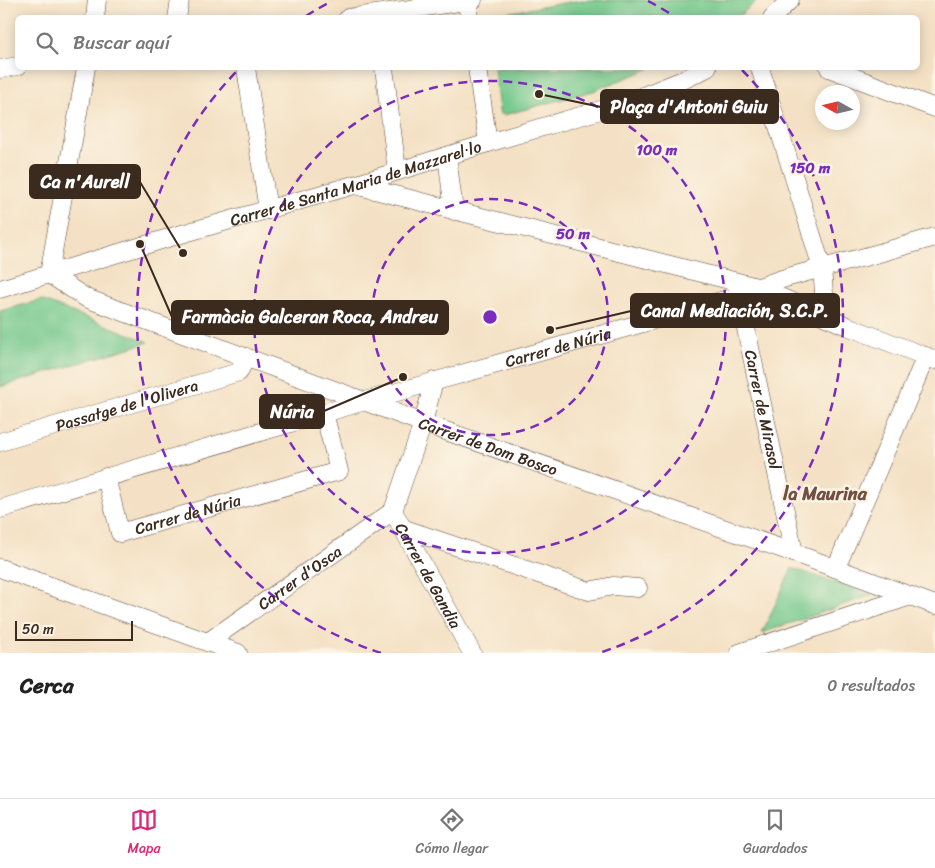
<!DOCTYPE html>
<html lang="es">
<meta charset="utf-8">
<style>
:root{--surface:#fff;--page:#f6f6f6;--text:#222;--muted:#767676;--line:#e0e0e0;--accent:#db2777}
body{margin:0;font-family:Sriracha,sans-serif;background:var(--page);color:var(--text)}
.compass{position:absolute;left:815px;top:85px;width:45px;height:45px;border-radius:50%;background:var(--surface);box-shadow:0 2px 12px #0003;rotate:278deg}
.scale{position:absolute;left:15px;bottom:12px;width:118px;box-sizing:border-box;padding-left:5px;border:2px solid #3b2a1e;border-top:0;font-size:14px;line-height:18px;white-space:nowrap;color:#3b2a1e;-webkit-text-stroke:4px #fcf5e5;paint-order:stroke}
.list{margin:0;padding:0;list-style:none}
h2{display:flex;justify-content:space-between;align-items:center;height:65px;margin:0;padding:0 20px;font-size:21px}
h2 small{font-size:16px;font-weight:400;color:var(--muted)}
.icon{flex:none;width:28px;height:28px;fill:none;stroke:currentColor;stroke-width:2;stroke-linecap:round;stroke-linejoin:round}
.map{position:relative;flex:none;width:935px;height:653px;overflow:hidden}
.search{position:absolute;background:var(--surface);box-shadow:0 2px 12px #0003;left:15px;right:15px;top:15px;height:55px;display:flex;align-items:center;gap:12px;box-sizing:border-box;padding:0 18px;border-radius:8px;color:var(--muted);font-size:19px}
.sheet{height:145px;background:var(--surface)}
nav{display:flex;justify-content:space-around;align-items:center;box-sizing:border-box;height:70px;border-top:1px solid var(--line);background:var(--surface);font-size:14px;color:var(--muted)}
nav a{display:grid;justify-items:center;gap:2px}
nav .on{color:var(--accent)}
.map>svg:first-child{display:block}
.green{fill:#73c88c;stroke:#577955}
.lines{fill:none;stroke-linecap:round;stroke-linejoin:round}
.minor-casing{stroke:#574537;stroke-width:19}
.minor{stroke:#fff;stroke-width:18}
.ring{fill:none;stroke:#7b2cbf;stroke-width:2.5;stroke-dasharray:9 6}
.labels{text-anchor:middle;stroke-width:5;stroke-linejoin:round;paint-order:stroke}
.street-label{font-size:16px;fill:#3b2a1e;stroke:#fcf5e5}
.neighbourhood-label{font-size:18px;font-weight:bold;fill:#734e43;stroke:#fcf5e5}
.centre{fill:#7b2cbf;stroke:#fcf5e5;stroke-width:2.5}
.ring-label{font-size:15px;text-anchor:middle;font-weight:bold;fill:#7b2cbf;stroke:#fcf5e5;stroke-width:5;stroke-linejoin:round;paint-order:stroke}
.leader{fill:none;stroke:#3b2a1e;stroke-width:2}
.callout-dot{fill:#3b2a1e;stroke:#fcf5e5;stroke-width:2}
.callout{fill:#3b2a1e;stroke:#3b2a1e;stroke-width:2}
.callout-label{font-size:18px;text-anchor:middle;font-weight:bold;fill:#fff}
</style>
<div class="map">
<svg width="935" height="653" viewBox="0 0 935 653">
<rect width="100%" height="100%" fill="#fcf5e5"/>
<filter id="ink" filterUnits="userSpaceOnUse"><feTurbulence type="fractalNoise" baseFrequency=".02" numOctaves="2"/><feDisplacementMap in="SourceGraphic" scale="10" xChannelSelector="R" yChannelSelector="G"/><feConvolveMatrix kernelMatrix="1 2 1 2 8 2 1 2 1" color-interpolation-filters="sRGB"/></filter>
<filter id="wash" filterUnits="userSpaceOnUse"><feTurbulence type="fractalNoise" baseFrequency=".0096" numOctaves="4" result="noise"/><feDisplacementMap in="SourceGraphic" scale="20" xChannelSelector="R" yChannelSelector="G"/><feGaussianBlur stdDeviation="1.12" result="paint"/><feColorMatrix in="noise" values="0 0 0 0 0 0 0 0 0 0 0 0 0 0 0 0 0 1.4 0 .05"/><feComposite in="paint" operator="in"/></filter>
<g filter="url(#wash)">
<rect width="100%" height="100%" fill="#f4e1c5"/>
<path class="green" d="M581 0H758L738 17H488L487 16Z
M494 68H651L593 91 504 115 500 114 499 111Z
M41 300 149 342 0 387V311Z
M792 568 872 595 762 633Z"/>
</g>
<g filter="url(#ink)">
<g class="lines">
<g class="minor-casing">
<g id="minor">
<path d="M467 0 469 18"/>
<path d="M95 18 97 0"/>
<path d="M177 18 180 0"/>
<path d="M348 18 473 0"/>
<path d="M772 18 790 0"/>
<path id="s1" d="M86 68 49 274 86 298 423 423 794 553 935 605"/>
<path d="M246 68 268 210"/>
<path d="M384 68 397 171"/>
<path d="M477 68 488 143"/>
<path d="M760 68 822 268 826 317"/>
<path d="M829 68 935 108"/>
<path d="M0 69 18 66"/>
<path d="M447 156 454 211"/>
<path d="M355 185 757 287 847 326 935 360"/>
<path id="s2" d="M0 289 178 235 354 185 488 143 628 102 685 79 707 68"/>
<path id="s3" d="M739 296 794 553"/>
<path id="s4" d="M434 381 423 423 393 511 472 653"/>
<path id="s5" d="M0 442 239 372 246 357"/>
<path id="s6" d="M106 477 120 533 339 471 324 413"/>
<path id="s7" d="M0 509 365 401 739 296C773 279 812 271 849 261 878 254 906 245 935 237"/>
<path d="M402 528 589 591 613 586 638 588"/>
<path d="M0 568 238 653"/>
<path d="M836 568 926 356"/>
<path id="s8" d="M208 642 393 511"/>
<path d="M739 653 911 596"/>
</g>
</g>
<use href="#minor" class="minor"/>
</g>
</g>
<g class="ring">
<circle cx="490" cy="317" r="118"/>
<circle cx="490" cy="317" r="236"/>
<path d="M381 653A353 353 0 0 1 238 70M306 16A353 353 0 0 1 332 1M648 1A353 353 0 0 1 674 16M742 70A353 353 0 0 1 599 653"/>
</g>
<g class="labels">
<g class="street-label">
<text dy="6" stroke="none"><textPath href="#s2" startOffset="371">Carrer de Santa Maria de Mazzarel·lo</textPath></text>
<text dy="6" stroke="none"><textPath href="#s7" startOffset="581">Carrer de Núria</textPath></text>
<text dy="6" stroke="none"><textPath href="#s5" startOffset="132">Passatge de l'Olivera</textPath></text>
<text dy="6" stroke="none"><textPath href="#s3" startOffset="116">Carrer de Mirasol</textPath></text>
<text dy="6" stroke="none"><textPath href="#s1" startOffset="682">Carrer de Dom Bosco</textPath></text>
<text dy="6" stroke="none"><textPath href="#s6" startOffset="128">Carrer de Núria</textPath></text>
<text dy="6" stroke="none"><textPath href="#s4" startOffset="210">Carrer de Gandia</textPath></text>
<text dy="6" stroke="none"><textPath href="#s8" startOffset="112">Carrer d'Osca</textPath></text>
</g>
<g class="neighbourhood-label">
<text x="825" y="500">la Maurina</text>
</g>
</g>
<circle cx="490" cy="317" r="8" class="centre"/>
<g class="ring-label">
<text x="657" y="155">100 m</text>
<text x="810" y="173">150 m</text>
<text x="573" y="239">50 m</text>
</g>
<path class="leader" d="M539 94L601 107M183 253L140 182M550 330L631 311M140 244L172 317M403 377L324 411"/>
<g class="callout-dot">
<circle cx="539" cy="94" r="5"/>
<circle cx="183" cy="253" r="5"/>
<circle cx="550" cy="330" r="5"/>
<circle cx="140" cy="244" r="5"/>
<circle cx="403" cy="377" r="5"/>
</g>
<g class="callout">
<rect x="601" y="90" width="177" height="33" rx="5"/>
<rect x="30" y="165" width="110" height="33" rx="5"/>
<rect x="631" y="294" width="208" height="33" rx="5"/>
<rect x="172" y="301" width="276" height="33" rx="5"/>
<rect x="260" y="395" width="64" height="33" rx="5"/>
</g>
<g class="callout-label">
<text x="689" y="113">Plaça d'Antoni Guiu</text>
<text x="85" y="188">Ca n'Aurell</text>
<text x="735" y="317">Canal Mediación, S.C.P.</text>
<text x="310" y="323">Farmàcia Galceran Roca, Andreu</text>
<text x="292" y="418">Núria</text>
</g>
</svg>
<svg class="compass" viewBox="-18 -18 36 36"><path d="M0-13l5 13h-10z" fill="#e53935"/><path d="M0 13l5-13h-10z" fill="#767676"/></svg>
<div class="scale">50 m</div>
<div class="search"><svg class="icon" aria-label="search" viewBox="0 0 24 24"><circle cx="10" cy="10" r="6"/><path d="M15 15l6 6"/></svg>Buscar aquí</div>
</div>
<section class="sheet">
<h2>Cerca<small>0 resultados</small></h2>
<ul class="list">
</ul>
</section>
<nav>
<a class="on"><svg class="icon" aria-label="map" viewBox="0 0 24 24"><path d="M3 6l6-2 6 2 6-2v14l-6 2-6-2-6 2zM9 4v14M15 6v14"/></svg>Mapa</a>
<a><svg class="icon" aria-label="directions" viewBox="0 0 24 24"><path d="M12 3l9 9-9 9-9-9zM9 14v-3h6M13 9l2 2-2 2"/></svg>Cómo llegar</a>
<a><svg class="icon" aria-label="saved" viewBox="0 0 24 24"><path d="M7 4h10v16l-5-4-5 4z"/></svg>Guardados</a>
</nav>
